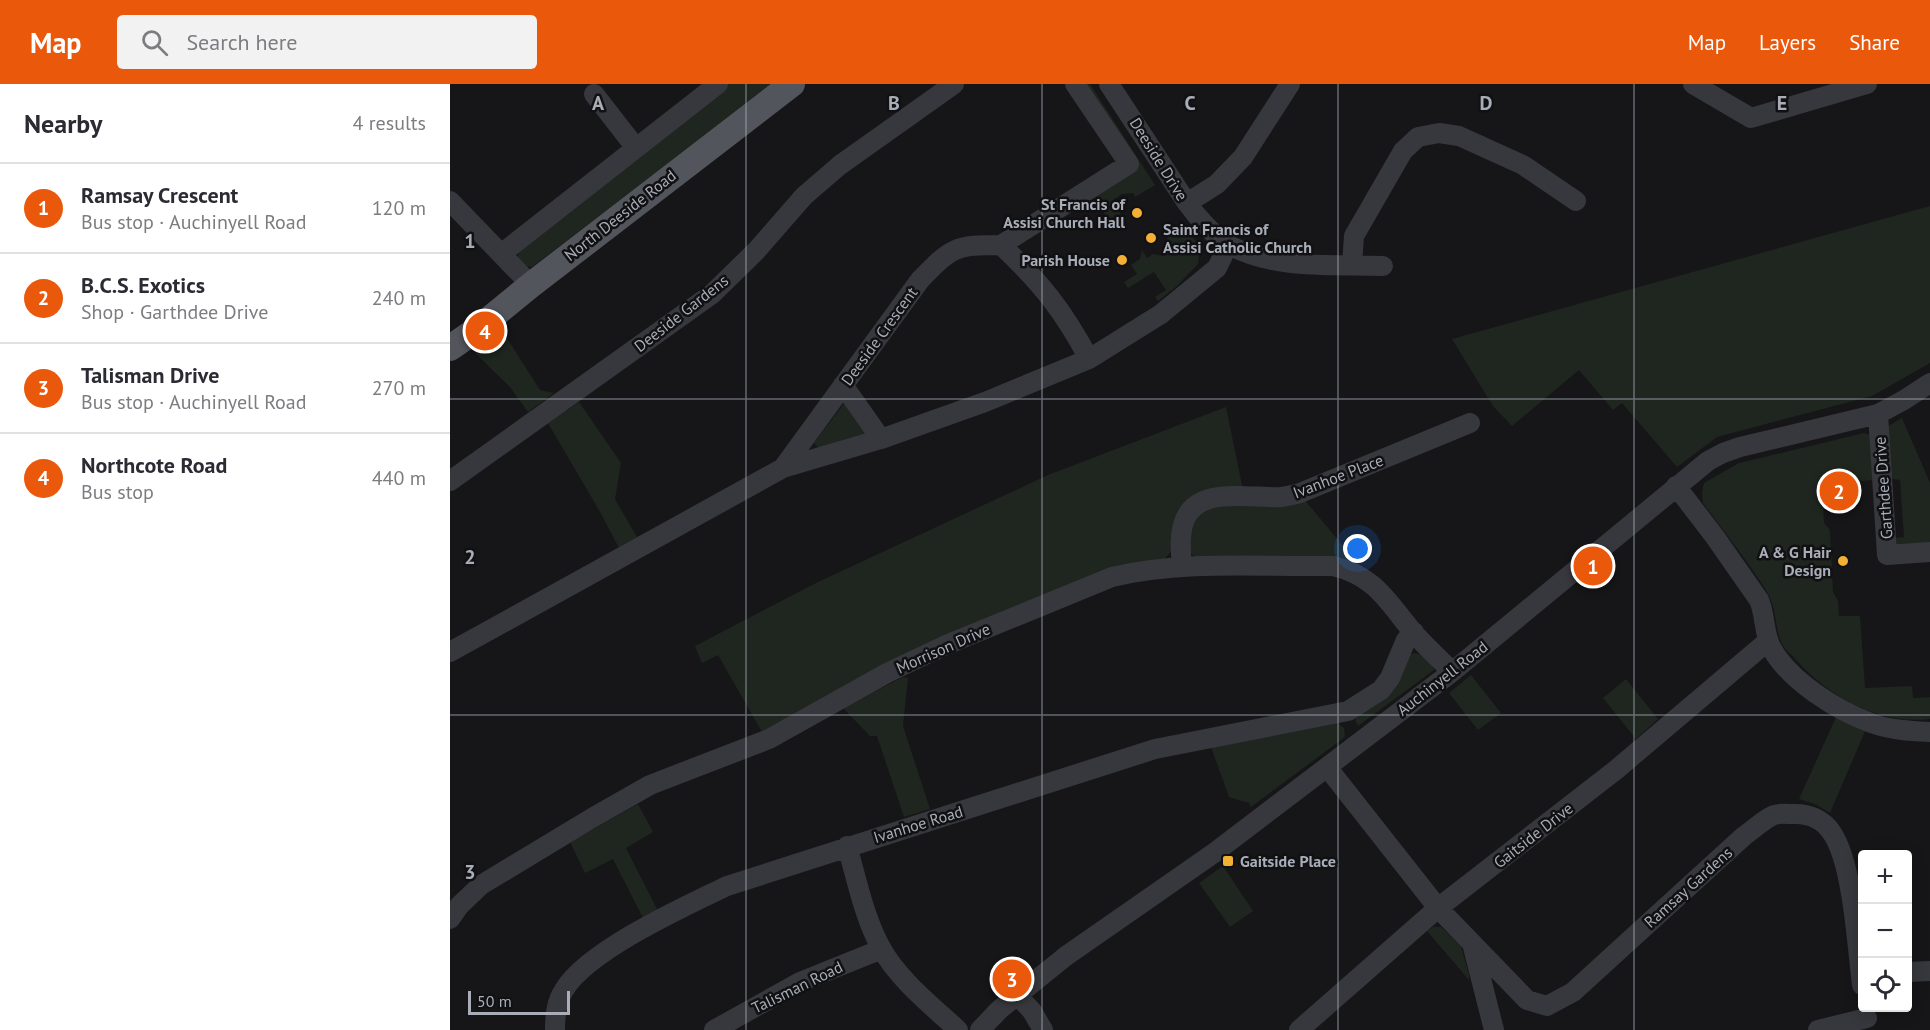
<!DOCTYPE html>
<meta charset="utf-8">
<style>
:root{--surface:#fff;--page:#f2f2f3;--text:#2b2b33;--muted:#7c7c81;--line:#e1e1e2;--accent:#ea580c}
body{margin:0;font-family:"PT Sans",sans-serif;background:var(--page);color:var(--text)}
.controls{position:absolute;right:18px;bottom:18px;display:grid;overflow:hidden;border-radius:6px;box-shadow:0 3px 15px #0003}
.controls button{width:54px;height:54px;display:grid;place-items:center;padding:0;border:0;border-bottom:2px solid var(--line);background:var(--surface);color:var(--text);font:30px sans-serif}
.scale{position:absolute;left:18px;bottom:15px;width:102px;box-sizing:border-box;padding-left:6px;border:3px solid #a8adb8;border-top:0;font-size:16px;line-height:21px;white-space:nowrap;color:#a8adb8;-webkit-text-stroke:4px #111113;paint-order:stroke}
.you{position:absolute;left:908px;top:465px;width:21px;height:21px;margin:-15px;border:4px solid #fff;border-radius:50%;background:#1a73e8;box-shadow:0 0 0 9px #1a73e833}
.badge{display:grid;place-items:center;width:39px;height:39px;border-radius:50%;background:var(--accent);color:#fff;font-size:20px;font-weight:700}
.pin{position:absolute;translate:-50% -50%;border:3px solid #fff;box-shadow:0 2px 6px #0006}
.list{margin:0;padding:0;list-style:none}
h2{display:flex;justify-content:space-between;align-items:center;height:78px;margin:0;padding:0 24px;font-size:26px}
h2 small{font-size:20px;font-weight:400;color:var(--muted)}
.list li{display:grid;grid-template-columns:39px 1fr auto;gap:18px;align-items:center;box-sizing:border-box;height:90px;padding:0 24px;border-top:2px solid var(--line)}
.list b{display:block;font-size:22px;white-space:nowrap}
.list p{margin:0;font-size:20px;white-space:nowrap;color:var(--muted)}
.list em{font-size:20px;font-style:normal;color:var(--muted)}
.icon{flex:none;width:33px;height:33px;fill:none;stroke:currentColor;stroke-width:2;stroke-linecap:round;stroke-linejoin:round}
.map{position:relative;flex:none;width:1480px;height:946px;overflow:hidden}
header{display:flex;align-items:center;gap:36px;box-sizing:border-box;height:84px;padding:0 30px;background:var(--accent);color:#fff}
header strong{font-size:28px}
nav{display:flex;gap:33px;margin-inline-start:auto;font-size:21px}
.search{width:420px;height:54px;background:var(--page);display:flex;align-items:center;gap:15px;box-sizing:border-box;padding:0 21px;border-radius:6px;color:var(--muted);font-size:22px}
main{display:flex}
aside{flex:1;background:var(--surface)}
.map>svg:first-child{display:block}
.green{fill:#1e261f}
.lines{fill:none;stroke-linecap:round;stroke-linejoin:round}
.minor{stroke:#37383d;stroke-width:20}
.major{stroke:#53555c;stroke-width:26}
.grid{fill:none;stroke:#a8adb8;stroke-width:1.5;stroke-opacity:0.55}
.poi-dot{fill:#f2b134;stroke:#111113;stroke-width:2}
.labels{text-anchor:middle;stroke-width:5;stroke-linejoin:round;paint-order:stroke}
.street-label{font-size:16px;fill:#a8adb8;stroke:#111113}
.poi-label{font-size:16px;font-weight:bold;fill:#a8adb8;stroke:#111113;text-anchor:end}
.grid-label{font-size:20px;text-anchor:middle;font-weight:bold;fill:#a8adb8;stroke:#111113;stroke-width:5;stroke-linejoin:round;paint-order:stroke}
</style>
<header>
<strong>Map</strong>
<div class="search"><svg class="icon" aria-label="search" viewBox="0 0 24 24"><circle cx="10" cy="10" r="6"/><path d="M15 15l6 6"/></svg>Search here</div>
<nav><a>Map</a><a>Layers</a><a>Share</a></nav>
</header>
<main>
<aside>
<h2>Nearby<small>4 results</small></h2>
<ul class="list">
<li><span class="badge">1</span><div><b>Ramsay Crescent</b><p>Bus stop · Auchinyell Road</p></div><em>120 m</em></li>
<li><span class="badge">2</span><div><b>B.C.S. Exotics</b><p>Shop · Garthdee Drive</p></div><em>240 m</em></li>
<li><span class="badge">3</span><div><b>Talisman Drive</b><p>Bus stop · Auchinyell Road</p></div><em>270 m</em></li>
<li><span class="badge">4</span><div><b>Northcote Road</b><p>Bus stop</p></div><em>440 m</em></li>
</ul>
</aside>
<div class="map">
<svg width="1480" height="946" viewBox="0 0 1480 946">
<rect width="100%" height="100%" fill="#161618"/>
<path class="green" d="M275 0H323L82 183 75 182 68 177V165Z
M630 0H640L705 101 685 113 683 109 672 110 663 116 672 133 661 140 644 113 687 85Z
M1480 122V279L1422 312 1267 353 1227 383 1172 319 1163 326 1129 286 1062 342 1043 322 1002 255Z
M718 144 739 148 750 163 748 180 727 202 708 217 705 213 716 206 704 188 678 204 674 198 687 190 681 181 690 175 692 166 697 174 703 170 713 172 714 162 720 159 716 152Z
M53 248 90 306 104 309 78 328 60 303 25 269Z
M129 318 171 379 165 415 187 453 169 464 150 428 98 339Z
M395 318 416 349 368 364 364 359Z
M776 323 793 406 748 414 724 464 712 478 312 648 268 571 252 579 245 562 366 499 598 391Z
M1452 334 1480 399V464L1447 462 1441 454 1454 453 1450 396 1443 395 1438 390 1435 344Z
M1414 349 1420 351 1423 396 1372 400 1374 439 1380 446 1383 508 1388 517 1389 532H1410L1415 604 1462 602 1463 614 1480 613V635C1429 641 1381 614 1347 577 1343 572 1335 566 1332 560 1325 547 1327 524 1317 508 1298 477 1274 448 1253 419L1252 408 1254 399 1289 379Z
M853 414 904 475 898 480 754 476 742 471 736 456 749 427 769 418Z
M964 569C976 571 981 573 984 586L908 642 905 636 909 629 954 574Z
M1021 591 1051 629 1028 646 999 609Z
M453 593 458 594 453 642 480 725 454 733 427 652H420L393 624Z
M1176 595 1208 635 1186 655 1153 614Z
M1387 631 1416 645 1380 729 1365 720 1349 715Z
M885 637 894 644 895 653 801 723 799 719 779 713 760 660Z
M188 720 203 748 176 764 208 827 194 836 163 775 135 789 120 758Z
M773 782 803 827 780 843 749 799Z
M983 843H991L1011 862 1019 891V896L977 847Z"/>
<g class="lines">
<path class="minor" d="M659 0 737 119C747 133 765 153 779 161 825 186 882 180 933 182
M1243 0 1301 34 1417 0
M144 10 186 64
M0 117 81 201
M737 119 767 100 793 73 840 0
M551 161 679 80 625 0
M51 170 268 0
M902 180 904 152 953 67 968 53 989 49 1009 52 1073 81 1126 117
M393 301 431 355
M1428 330 1437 471 1480 468
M333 384 470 196C502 163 505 161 551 161 591 199 613 226 639 275
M0 397 262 210 306 167 354 112 390 81 504 0
M1226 402 1265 453 1309 516C1316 532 1313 549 1322 565 1340 597 1386 626 1421 639 1440 646 1460 647 1480 648
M732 483C731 469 729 455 733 441 744 400 800 415 831 413 837 412 844 411 850 409L1020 339
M0 568 333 384 431 355 535 318 639 275 711 230 767 184 778 161
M877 683 988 824 1077 916 1097 922 1123 908 1294 752C1303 746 1314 735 1324 731 1329 729 1337 730 1342 730 1358 729 1373 735 1382 749 1403 780 1407 862 1412 901
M397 762C407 796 414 833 431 864 449 896 481 921 508 946
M0 835 9 822 31 801 142 734 200 701 319 655 437 589 496 561 662 493C734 476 810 483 883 482 925 492 937 517 963 548 975 562 989 574 1002 588
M1023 863 1044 946
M1458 888 1480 887
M567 911 582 927 593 946
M105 946C105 932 106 918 114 906 137 867 235 822 277 802L705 665 898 627 931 606 940 594 956 556 964 548
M264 946 350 898 432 865
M530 946 549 926 616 872 764 769 1002 588 1258 377 1273 369 1290 363 1428 330 1454 316 1480 299
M849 946 988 824 1167 685 1318 557
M1368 946 1417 934"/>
<path class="major" d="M0 264 26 246 81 201 342 0"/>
</g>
<path class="grid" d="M296 0V946M592 0V946M888 0V946M1184 0V946M0 315H1480M0 631H1480"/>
<g class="poi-dot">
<circle cx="687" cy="129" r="6"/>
<circle cx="701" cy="154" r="6"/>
<circle cx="672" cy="176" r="6"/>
<circle cx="1393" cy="477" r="6"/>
<rect x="772" y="771" width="12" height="12" rx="3"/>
</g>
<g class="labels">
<g class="street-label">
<text transform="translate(709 75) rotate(58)" y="6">Deeside Drive</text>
<text transform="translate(170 131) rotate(-38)" y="6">North Deeside Road</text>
<text transform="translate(231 229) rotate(-38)" y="6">Deeside Gardens</text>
<text transform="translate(429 252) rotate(-54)" y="6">Deeside Crescent</text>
<text transform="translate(888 392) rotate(-21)" y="6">Ivanhoe Place</text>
<text transform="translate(1433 404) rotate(-94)" y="6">Garthdee Drive</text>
<text transform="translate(493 564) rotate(-24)" y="6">Morrison Drive</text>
<text transform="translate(992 594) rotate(-38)" y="6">Auchinyell Road</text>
<text transform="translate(468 740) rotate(-17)" y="6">Ivanhoe Road</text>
<text transform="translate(1083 751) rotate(-38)" y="6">Gaitside Drive</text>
<text transform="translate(1238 803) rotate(-42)" y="6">Ramsay Gardens</text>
<text transform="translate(347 903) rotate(-26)" y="6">Talisman Road</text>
</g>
<g class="poi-label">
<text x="675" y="126">St Francis of<tspan x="675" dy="18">Assisi Church Hall</tspan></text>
<text x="713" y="151" text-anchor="start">Saint Francis of<tspan x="713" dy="18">Assisi Catholic Church</tspan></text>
<text x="660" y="182">Parish House</text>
<text x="1381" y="474">A &amp; G Hair<tspan x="1381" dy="18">Design</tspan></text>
<text x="790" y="783" text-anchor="start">Gaitside Place</text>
</g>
</g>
<g class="grid-label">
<text x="148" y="26">A</text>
<text x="444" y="26">B</text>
<text x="740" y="26">C</text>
<text x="1036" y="26">D</text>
<text x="1332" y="26">E</text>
<text x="20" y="164">1</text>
<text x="20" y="480">2</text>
<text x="20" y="795">3</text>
</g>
</svg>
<div class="controls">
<button>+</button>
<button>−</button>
<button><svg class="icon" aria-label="locate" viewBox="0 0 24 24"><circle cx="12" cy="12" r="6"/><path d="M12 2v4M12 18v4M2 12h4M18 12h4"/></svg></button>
</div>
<div class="scale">50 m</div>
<div class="you"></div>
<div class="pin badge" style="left:1143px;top:482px">1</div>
<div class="pin badge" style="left:1389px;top:407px">2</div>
<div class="pin badge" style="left:562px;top:895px">3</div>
<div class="pin badge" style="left:35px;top:247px">4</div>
</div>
</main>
